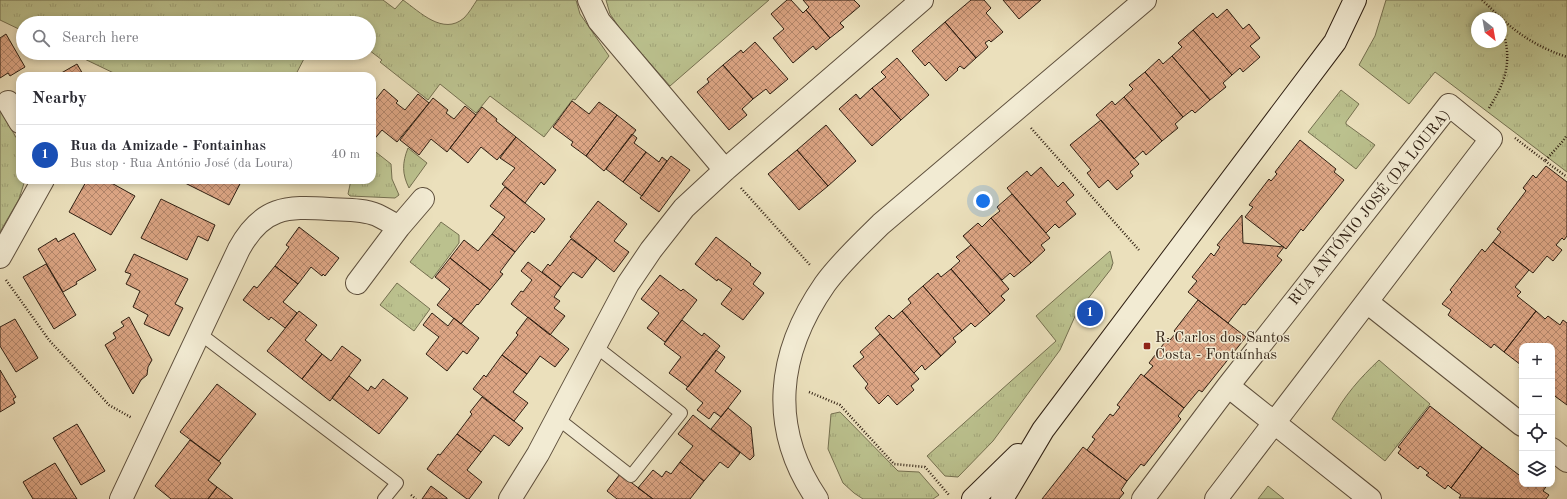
<!DOCTYPE html>
<meta charset="utf-8">
<style>
:root{--surface:#fff;--page:#f7f7f7;--text:#2b2b33;--muted:#7c7c81;--line:#e1e1e2;--accent:#8f2418}
body{margin:0;font-family:"Old Standard TT",serif;background:var(--page);color:var(--text)}
.controls{position:absolute;right:12px;bottom:12px;display:grid;overflow:hidden;border-radius:8px;box-shadow:0 2px 6px #0003}
.controls button{width:36px;height:36px;display:grid;place-items:center;padding:0;border:0;border-bottom:1px solid var(--line);background:var(--surface);color:var(--text);font:20px sans-serif}
.compass{position:absolute;left:1471px;top:12px;width:36px;height:36px;border-radius:50%;background:var(--surface);box-shadow:0 2px 6px #0003;rotate:149deg}
.you{position:absolute;left:983px;top:201px;width:14px;height:14px;margin:-10px;border:3px solid #fff;border-radius:50%;background:#1a73e8;box-shadow:0 0 0 6px #1a73e833}
.badge{display:grid;place-items:center;width:26px;height:26px;border-radius:50%;background:var(--accent);color:#fff;font-size:13px;font-weight:700}
.pin{position:absolute;translate:-50% -50%;border:2px solid #fff;box-shadow:0 1px 4px #0006}
.list{margin:0;padding:0;list-style:none}
h2{display:flex;justify-content:space-between;align-items:center;height:52px;margin:0;padding:0 16px;font-size:17px}
h2 small{font-size:13px;font-weight:400;color:var(--muted)}
.list li{display:grid;grid-template-columns:26px 1fr auto;gap:12px;align-items:center;box-sizing:border-box;height:60px;padding:0 16px;border-top:1px solid var(--line)}
.list b{display:block;font-size:15px;white-space:nowrap}
.list p{margin:0;font-size:13px;white-space:nowrap;color:var(--muted)}
.list em{font-size:13px;font-style:normal;color:var(--muted)}
.icon{flex:none;width:22px;height:22px;fill:none;stroke:currentColor;stroke-width:2;stroke-linecap:round;stroke-linejoin:round}
.map{position:relative;flex:none;width:1567px;height:499px;overflow:hidden}
.search{position:absolute;background:var(--surface);box-shadow:0 2px 6px #0003;left:16px;top:16px;width:360px;height:44px;display:flex;align-items:center;gap:10px;box-sizing:border-box;padding:0 14px;border-radius:22px;color:var(--muted);font-size:15px}
.panel{position:absolute;background:var(--surface);box-shadow:0 2px 6px #0003;left:16px;top:72px;width:360px;height:112px;border-radius:12px}
.map>svg:first-child{display:block}
.grass{fill:url(#grass-tufts);stroke:#757050;fill-rule:evenodd}
.park{fill:#bbc18e;stroke:#757050}
.building{fill:url(#building-cross-hatch);stroke:#2f1f12}
.lines{fill:none;stroke-linecap:round;stroke-linejoin:round}
.service-casing{stroke:#5e4f3c;stroke-width:14}
.minor-casing{stroke:#5e4f3c;stroke-width:24}
.secondary-casing{stroke:#2f1f12;stroke-width:24}
.path{stroke:#2f1f12;stroke-width:2.5;stroke-dasharray:1 2;stroke-linecap:butt}
.service{stroke:#f2ebd3;stroke-width:12}
.minor{stroke:#f2ebd3;stroke-width:22}
.secondary{stroke:#f2ebd3;stroke-width:22}
.poi-dot{fill:#8f2418;stroke:#f2ebd3;stroke-width:1.5}
.labels{text-anchor:middle;stroke-width:3;stroke-linejoin:round;paint-order:stroke}
.street-label{font-size:15px;fill:#2f1f12;stroke:#f2ebd3}
.poi-label{font-size:15px;fill:#2f1f12;stroke:#f2ebd3;text-anchor:start}
</style>
<div class="map">
<svg width="1567" height="499" viewBox="0 0 1567 499">
<defs>
<pattern id="grass-tufts" width="24" height="20" patternUnits="userSpaceOnUse"><rect width="24" height="20" fill="#bbc18e"/><path d="M3 7l-1-3M5 7V3M7 7l1-3M15 17l-1-3M17 17v-4M19 17l1-3" fill="none" stroke="#a1a579"/></pattern>
<pattern id="building-cross-hatch" width="8" height="8" patternUnits="userSpaceOnUse"><rect width="8" height="8" fill="#dca584"/><path d="M0 0l8 8M0 8l8-8" fill="none" stroke="#b3866b"/></pattern>
</defs>
<rect width="100%" height="100%" fill="#ebe0bc"/>
<filter id="stains"><feTurbulence type="fractalNoise" baseFrequency=".005" numOctaves="4"/><feColorMatrix values="0 0 0 0 .2 0 0 0 0 .09 0 0 0 0 .02 0 0 0 .5 -.17"/></filter>
<radialGradient id="worn" r=".72"><stop offset=".6" stop-color="#630" stop-opacity="0"/><stop offset="1" stop-color="#630" stop-opacity=".3"/></radialGradient>
<path class="grass" d="M0 0H383L395 9 403 0C420 12 443 36 464 18 469 13 473 6 477 0H576L580 14 609 56 575 100 573 99 544 137 490 96 476 113 440 84 428 100 380 62 382 60 369 50V23H333L326 18 322 23H23V31L0 20Z
M606 0H769L670 86 621 30 610 14Z
M1386 0H1567V172L1435 72 1409 104 1359 65 1375 36ZM1477 18H1501V42H1477Z
M72 53H307L295 76H120Z
M1341 90 1359 104 1346 122V124L1375 145 1356 169 1308 132Z
M0 110 20 144V180H25L19 199 0 232Z
M408 148 427 163 409 188C402 174 402 163 408 148Z
M372 149 391 164 392 179 399 195 395 198 350 196 348 194 351 180H372Z
M441 222 459 235V243L432 279 410 262Z
M1110 251 1113 263 1111 269 1076 314 1060 350 993 441 958 477 945 476 927 456 1056 341 1036 316Z
M397 283 430 309 414 331 380 305Z
M1379 360 1430 404 1385 461 1332 419C1343 397 1361 377 1379 360Z
M840 412 898 471 919 472 939 495 933 499H863L854 493 843 483 828 449 831 414Z"/>
<path class="park" d="M1268 486 1284 499H1258Z"/>
<path class="building" d="M787 0H791L803 13 806 10 830 38 816 50 813 46 793 63 773 38 784 29 771 14Z
M803 0H854L860 6 840 23 844 27 830 38 806 10 809 7Z
M971 0H984L991 8 986 13 1003 32 991 42 989 40 985 43 988 47 976 58 945 22Z
M1003 0H1041L1019 19Z
M1227 9 1243 29 1249 24 1260 38 1250 46 1260 57 1243 72 1240 68 1232 75 1193 30 1213 13 1217 18Z
M945 22 976 58 964 69 960 66 957 69 958 70 946 81 929 62 925 66 912 51Z
M1193 30 1232 75 1223 83 1226 87 1210 100 1172 56 1182 47 1178 43Z
M6 34 25 67 10 76 8 73 0 78V38Z
M755 42 788 79 770 94 766 89 753 99 723 65 741 50 743 53Z
M1172 56 1210 100 1195 113 1192 110 1183 117 1145 72 1159 59 1163 64Z
M897 58 929 95 901 120 872 88 886 77 881 72Z
M77 64 84 76H56Z
M723 65 753 99 742 109 747 115 729 130 697 92 709 82 707 79Z
M1145 72 1183 117 1175 124 1178 128 1162 141 1124 97 1133 89 1129 85Z
M872 88 901 120 872 146 839 109 856 94 860 99Z
M384 89 398 101 396 103 405 110 418 94 429 103 397 142 382 130 372 142V104Z
M1124 97 1162 141 1146 155 1143 151 1134 159 1096 115 1112 101 1115 105Z
M433 98 448 110 446 113 454 119 465 106 476 115 447 152 431 139 419 155 400 140Z
M572 101 589 114 599 102 617 115 586 156 571 145 573 142 553 127Z
M482 107 497 119 496 121 516 137 497 160 481 147 468 163 450 148Z
M617 115 636 130 604 171 586 156Z
M1101 120 1139 164 1130 172 1133 176 1117 190 1108 180 1099 188 1087 173 1091 170 1070 145Z
M826 125 856 161 828 186 797 150Z
M632 134 637 138 634 143 646 152 623 182 606 169Z
M516 137 556 170 544 185 541 182 525 203 502 184 515 168 500 158Z
M1300 140 1336 169 1334 172 1344 180 1303 231 1301 229 1286 249 1245 217 1253 207 1249 205 1269 179 1271 181 1277 174 1275 172Z
M797 150 828 186 799 210 768 174Z
M646 152 659 162 662 157 667 161 642 196 623 182Z
M671 156 690 170 659 212 640 198Z
M1546 166 1567 182V236L1564 240 1562 238 1556 245 1562 250 1553 261 1547 256 1533 273 1493 242 1501 232 1497 229 1526 191 1523 188 1533 175 1536 178Z
M1041 167 1058 187 1063 182 1074 195 1066 202 1076 214 1059 228 1055 224 1046 233 1007 188 1027 171 1031 176Z
M87 180H106L135 196 111 235 69 212Z
M179 180H242L229 205Z
M505 187 545 219 534 233 532 231 515 252 492 234 505 217 490 206Z
M1012 194 1050 238 1041 245 1045 250 1031 263 991 218 1000 211 997 207Z
M161 199 215 225 208 241 198 236 187 260 141 238Z
M598 201 627 224 614 241 629 252 614 272 570 237Z
M1242 215 1243 243 1284 247 1277 256 1282 260 1245 305 1243 304 1228 323 1188 292 1197 281 1192 277 1211 253 1214 256 1220 247 1217 245Z
M991 218 1031 263 1014 277 1010 273 1002 280 963 236 978 223 982 227Z
M299 227 339 258 325 276 323 274 322 276 311 267 298 284 275 266 289 247 286 245Z
M74 233 96 270 76 282 77 284 63 292 38 249 56 238 58 242Z
M492 234 515 252 500 272 503 274 490 290 450 258 464 240 478 251Z
M716 237 751 264 750 265 761 273 753 284 764 293 743 320 721 304 732 289 718 279 717 281 695 264Z
M571 239 597 258 582 278 573 272 561 287 542 272 548 264 550 266Z
M1493 242 1529 270 1515 287 1521 292 1517 296 1536 311 1504 352 1494 344 1491 348 1448 315 1451 310 1442 304 1452 292 1450 290 1482 249 1485 252Z
M971 245 1009 289 1001 296 1005 300 990 314 951 269 960 261 956 257Z
M134 254 188 279 175 304 183 308 169 336 144 324 148 315 133 307 140 291 126 284 131 274 125 272Z
M450 258 490 290 478 305 477 304 461 324 437 305 450 289 435 277Z
M528 262 561 287 554 297 560 301 554 308 565 316 550 335 511 304 521 291 523 292 532 280 521 271Z
M46 264 76 315 54 329 23 277Z
M275 266 298 284 283 302 297 313 285 328 271 317 269 320 243 300 254 286 257 288Z
M951 269 990 314 975 327 971 323 962 331 923 286 938 273 941 277Z
M660 275 681 291 683 289 697 300 665 342 647 328 659 313 641 299Z
M923 286 962 331 953 338 956 342 941 356 902 311 911 303 908 299Z
M1198 300 1246 337 1202 392 1199 390 1184 408 1144 376 1153 366 1149 363 1168 338 1170 340 1176 333 1174 331Z
M299 311 317 325 305 340 322 354 302 379 267 351Z
M902 311 941 356 925 370 922 365 914 373 875 328 889 315 893 319Z
M1536 311 1545 319 1548 316 1560 325 1563 320 1567 323V405L1552 394V346H1522V371L1519 368 1521 365 1504 352Z
M432 313 448 326 454 318 479 338 467 354 463 351 447 371 426 354 439 337 423 325Z
M129 317 152 360 148 367 147 375 141 380 133 394 105 345 116 338 113 333 124 326 121 322Z
M528 317 569 349 555 367 540 356 527 374 502 355 518 335 516 333Z
M15 319 38 358 16 372 0 346V327Z
M682 320 702 336 704 333 720 346 688 387 669 373 681 357 664 344Z
M880 334 919 379 911 386 914 390 897 405 888 395 879 404 865 388 868 384 853 366 864 357 860 352Z
M342 346 361 360 330 401 302 379 322 354 331 361Z
M716 350 725 357 715 371 741 391 721 417 714 412 709 419 697 410 703 403 686 389Z
M502 355 527 374 513 392 528 403 514 421 473 389 484 375 486 377Z
M0 370 16 397 13 399 15 403 0 412Z
M1141 374 1184 408 1178 416 1181 419 1144 466 1141 464 1127 481 1087 450 1095 439 1092 437 1110 414 1113 416 1120 407 1117 405Z
M349 376 368 391 371 386 375 389 383 379 408 398 379 434 332 398Z
M217 384 256 414 219 461 180 432Z
M482 397 523 428 509 446 494 435 481 452 457 434 472 414 470 412Z
M1430 406 1482 447 1451 488 1448 485 1445 489 1426 475 1429 473 1420 466 1418 469 1398 453 1401 449 1398 447Z
M728 408 751 427 754 456 750 460 711 429Z
M693 415 740 453 728 468 720 462 704 481 680 462 693 446 678 434Z
M77 424 105 471 81 485 53 438Z
M457 434 481 452 467 470 482 482 469 499H467L427 469 438 454 440 455Z
M190 440 221 463 208 480 217 487 208 499H171L155 486Z
M1083 447 1127 481 1121 490 1124 493 1119 499H1042Z
M1482 447 1519 475 1522 472V484H1548L1543 491 1549 495 1546 499 1459 498 1461 495 1451 488Z
M680 462 704 481 690 499H653L638 488 653 470 662 477 666 471 671 474Z
M55 463 77 499H33L23 482Z
M620 474 653 499H617L607 491Z
M431 486 447 498V499H422Z
M217 487 233 499H208Z"/>
<g class="lines">
<g class="service-casing">
<path id="service" d="M199 333 397 483 384 499
M557 418 631 476 681 413 595 346"/>
</g>
<g class="minor-casing">
<path id="minor" d="M589 0 599 21 725 170
M8 102 20 122
M0 257 43 180
M357 283 399 227 423 199
M1367 302 1522 425
M1228 386 1370 499
M1552 449 1567 461
M121 499 239 249C262 207 286 206 329 209 345 210 363 209 377 215 385 219 392 223 399 227
M510 499 538 454 628 284 651 250 684 208 725 170 922 0
M817 499C768 427 777 353 825 284 841 262 862 243 881 224L1145 0
M1143 499 1228 386 1449 105 1491 139 1216 499"/>
</g>
<g class="secondary-casing">
<path id="secondary" d="M973 499 1018 455
M1002 499 1043 430 1335 42 1355 0"/>
</g>
<path class="path" d="M1482 0 1501 18
M1501 18C1520 36 1542 49 1567 57
M1489 108C1507 80 1513 58 1501 26
M1031 128 1139 250
M1515 138 1545 161 1563 141 1567 135
M1545 161 1567 177
M741 188 810 265
M6 280 49 340 109 405 132 418
M809 392 840 405 894 464 925 467 949 495
M411 495 416 499"/>
<use href="#service" class="service"/>
<use href="#minor" class="minor"/>
<use href="#secondary" class="secondary"/>
</g>
<rect class="poi-dot" x="1143" y="342" width="8" height="8" rx="2"/>
<g class="labels">
<g class="street-label">
<text transform="translate(1369 207) rotate(-51)" y="5">RUA ANTÓNIO JOSÉ (DA LOURA)</text>
</g>
<g class="poi-label">
<text x="1155" y="342">R. Carlos dos Santos<tspan x="1155" dy="17">Costa - Fontaínhas</tspan></text>
</g>
</g>
<rect width="100%" height="100%" filter="url(#stains)"/>
<rect width="100%" height="100%" fill="url(#worn)"/>
</svg>
<div class="controls">
<button>+</button>
<button>−</button>
<button><svg class="icon" aria-label="locate" viewBox="0 0 24 24"><circle cx="12" cy="12" r="6"/><path d="M12 2v4M12 18v4M2 12h4M18 12h4"/></svg></button>
<button><svg class="icon" aria-label="layers" viewBox="0 0 24 24"><path d="M12 4l9 5-9 5-9-5zM3 14l9 5 9-5"/></svg></button>
</div>
<svg class="compass" viewBox="-18 -18 36 36"><path d="M0-13l5 13h-10z" fill="#e53935"/><path d="M0 13l5-13h-10z" fill="#7c7c81"/></svg>
<div class="you"></div>
<div class="pin badge" style="left:1090px;top:313px;background:#1a4fb4">1</div>
<div class="search"><svg class="icon" aria-label="search" viewBox="0 0 24 24"><circle cx="10" cy="10" r="6"/><path d="M15 15l6 6"/></svg>Search here</div>
<section class="panel">
<h2>Nearby<small></small></h2>
<ul class="list">
<li><span class="badge" style="background:#1a4fb4">1</span><div><b>Rua da Amizade - Fontainhas</b><p>Bus stop · Rua António José (da Loura)</p></div><em>40 m</em></li>
</ul>
</section>
</div>
